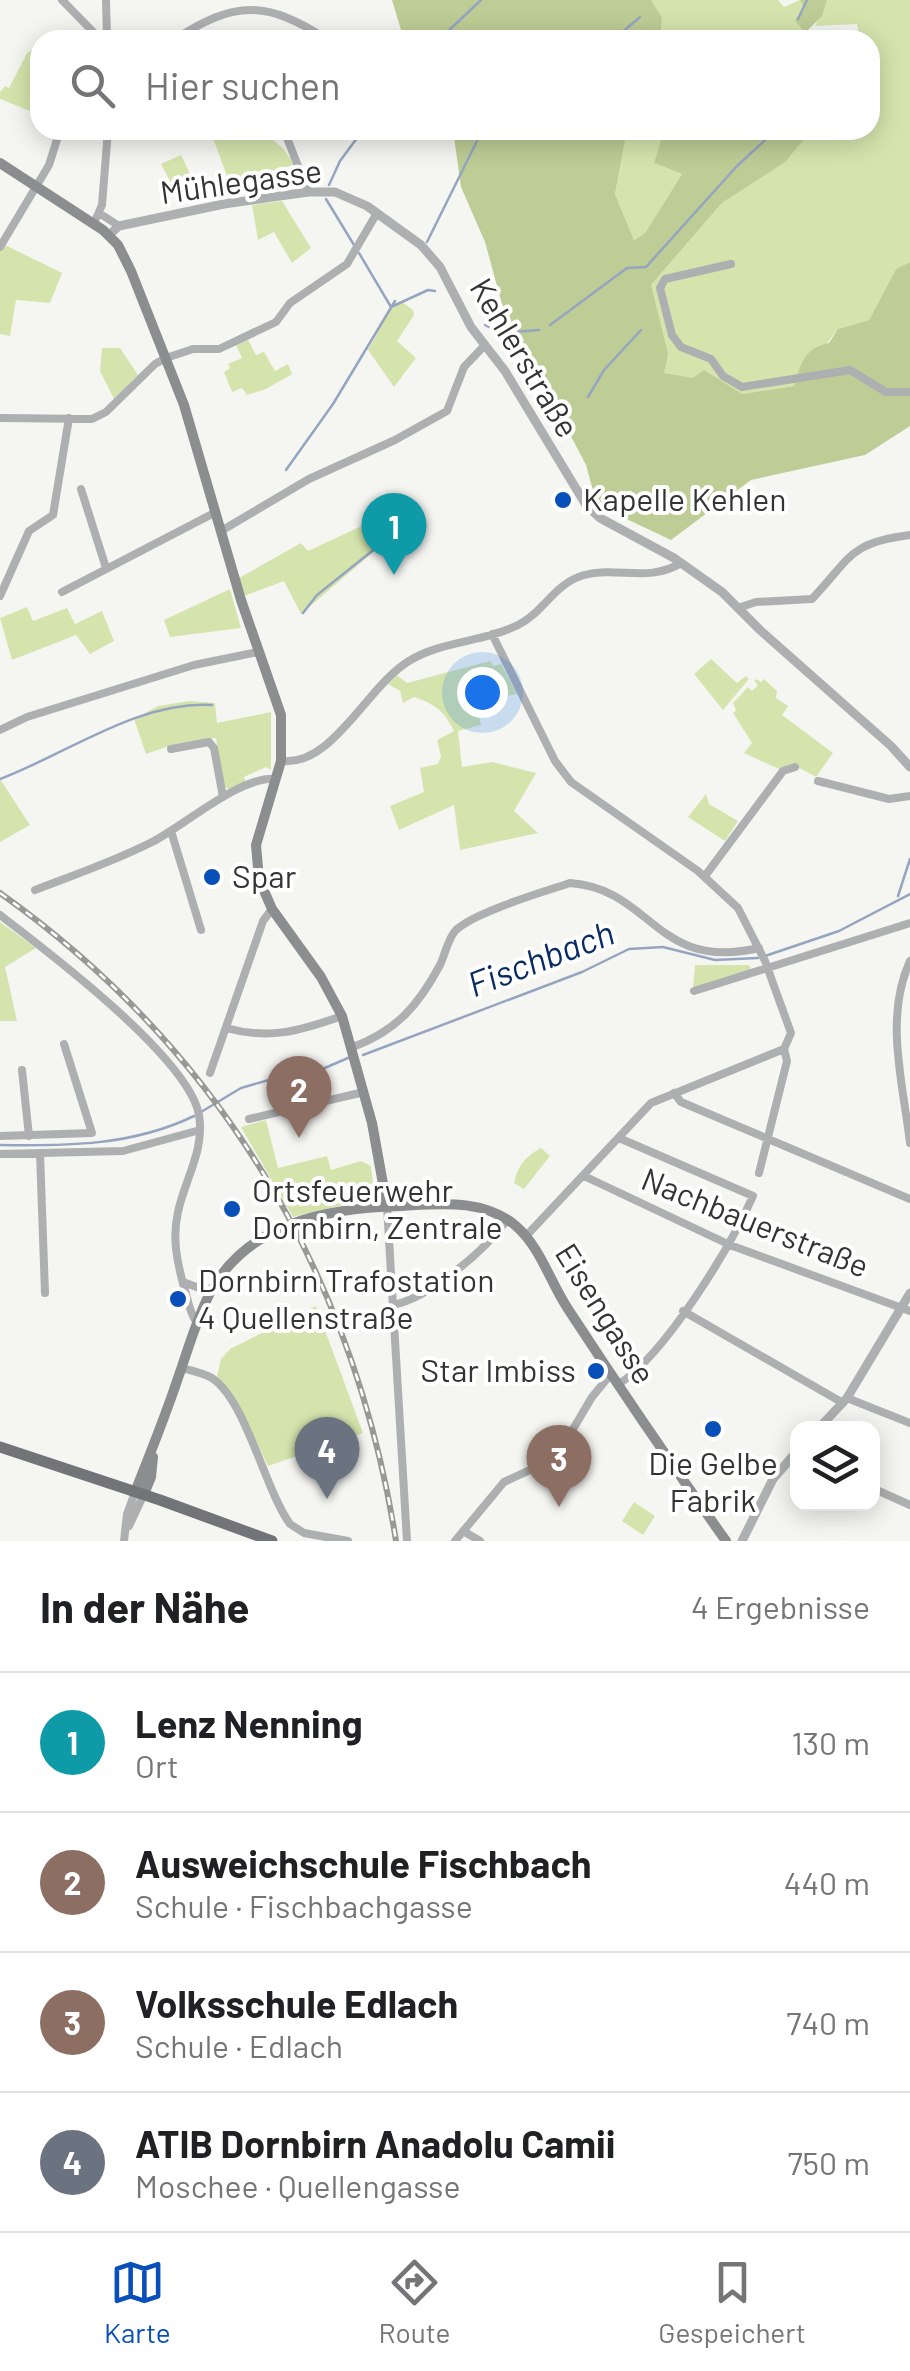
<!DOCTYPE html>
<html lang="de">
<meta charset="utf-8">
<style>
:root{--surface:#fff;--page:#f2f2f2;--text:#202124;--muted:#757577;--line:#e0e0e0;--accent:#094fb9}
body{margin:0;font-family:Barlow,sans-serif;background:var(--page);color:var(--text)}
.controls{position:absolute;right:30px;bottom:30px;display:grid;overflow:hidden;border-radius:20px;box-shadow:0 5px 25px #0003}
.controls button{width:90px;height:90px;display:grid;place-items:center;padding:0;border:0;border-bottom:2px solid var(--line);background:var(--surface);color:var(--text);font:50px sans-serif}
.you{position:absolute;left:482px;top:692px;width:35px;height:35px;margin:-25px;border:8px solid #fff;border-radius:50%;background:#1a73e8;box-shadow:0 0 0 15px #1a73e833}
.badge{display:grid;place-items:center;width:65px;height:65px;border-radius:50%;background:var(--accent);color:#fff;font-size:32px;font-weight:700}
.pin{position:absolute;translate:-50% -82px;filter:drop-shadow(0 2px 5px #0008)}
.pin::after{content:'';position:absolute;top:52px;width:35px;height:30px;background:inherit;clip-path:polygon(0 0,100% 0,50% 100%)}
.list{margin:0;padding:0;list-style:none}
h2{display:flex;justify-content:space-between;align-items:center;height:130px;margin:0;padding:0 40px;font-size:42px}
h2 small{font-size:32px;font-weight:400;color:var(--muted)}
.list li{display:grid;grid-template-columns:65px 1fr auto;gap:30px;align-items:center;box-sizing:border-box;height:140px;padding:0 40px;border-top:2px solid var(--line)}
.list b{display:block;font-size:38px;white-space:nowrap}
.list p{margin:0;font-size:32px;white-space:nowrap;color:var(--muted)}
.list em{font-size:32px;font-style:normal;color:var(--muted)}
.icon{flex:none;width:55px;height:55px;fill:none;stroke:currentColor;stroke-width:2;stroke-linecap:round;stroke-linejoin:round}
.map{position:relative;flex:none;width:910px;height:1541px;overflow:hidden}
.search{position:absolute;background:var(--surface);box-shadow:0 5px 25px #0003;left:30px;right:30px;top:30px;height:110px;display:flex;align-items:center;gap:25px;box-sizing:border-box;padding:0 35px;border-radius:30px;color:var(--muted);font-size:38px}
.sheet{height:690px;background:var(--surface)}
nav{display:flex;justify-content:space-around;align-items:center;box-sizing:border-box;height:140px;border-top:2px solid var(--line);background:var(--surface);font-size:28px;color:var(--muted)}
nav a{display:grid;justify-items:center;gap:5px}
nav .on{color:var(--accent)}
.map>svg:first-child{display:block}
.green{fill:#d5e4ad}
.forest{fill:#becd96}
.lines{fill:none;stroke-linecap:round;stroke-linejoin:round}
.stream{stroke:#95a5c0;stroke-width:2.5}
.minor{stroke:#aeafb0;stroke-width:8}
.tertiary{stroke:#aeafb0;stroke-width:9}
.secondary{stroke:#8b8d8f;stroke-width:10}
.primary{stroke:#737477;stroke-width:11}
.rail-casing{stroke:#989996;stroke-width:6}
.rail{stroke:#fff;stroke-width:2.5;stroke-dasharray:8;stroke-linecap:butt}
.poi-dot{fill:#094fb9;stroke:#fff;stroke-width:4}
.labels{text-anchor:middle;stroke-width:8;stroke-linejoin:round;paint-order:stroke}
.street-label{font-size:32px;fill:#343433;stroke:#fff}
.poi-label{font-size:32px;fill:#343433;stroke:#fff;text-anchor:start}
.water-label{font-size:35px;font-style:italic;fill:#0a2c63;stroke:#fff}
</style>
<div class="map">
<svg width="910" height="1541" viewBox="0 0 910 1541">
<rect width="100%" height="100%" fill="#f5f6f2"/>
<path class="green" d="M651 0H778L784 7 800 0 805 5 803 13 798 14 805 33 802 40H660L662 17Z
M827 0H910V262L896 269 869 320 838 329 794 386 742 394 729 387 664 373 651 285 722 203 784 162 812 130H870V65L878 47 870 45V40H860L857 24 815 26Z
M40 46V90L30 111 0 99V92L5 86 9 88 27 53Z
M210 130C241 130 280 130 293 165L271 171 270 176 228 179Z
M627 130H664L654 163 682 174 645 233 634 240 615 194Z
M181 155 192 178 174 188 161 164Z
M282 201 311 248 292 263 274 232 258 240 252 205Z
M5 245 62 273 50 303 16 300 10 336 0 334V252Z
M401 301 413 310 414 315 397 341 416 358 394 387 368 350 390 310Z
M248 340 256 355 264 352 275 371 288 364 292 374 266 389 247 395 242 388 232 392 224 372 230 368 228 364 242 358 236 345Z
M102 348H120L138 375 114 399 100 371Z
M366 524 384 543 301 614 284 581 244 596 239 578 301 543 308 551Z
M230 589 241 628 170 637 164 620Z
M27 607 33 621 67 608 75 624 102 611 114 641 90 654 76 635 12 660 0 618Z
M711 659 737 683 746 676 749 679 723 710 694 674Z
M490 661 494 666 501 664 517 694 476 702 481 725 458 731 462 767 492 762 536 773 514 811 538 833 460 850 454 805 399 830 390 806 424 792 420 768 438 764 441 756 437 740 454 731C445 712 435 704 414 697L403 703 400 691 388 684 397 675 407 683Z
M757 679 761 682 764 679 777 691 776 698 788 706 782 715 833 753 816 777 792 764 779 769 744 753 752 743 733 713 736 710 733 703 748 687 752 691 758 685 754 681Z
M189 701 215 703 217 723 271 712V770L266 767 244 777 246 783 229 789 223 786 216 738 175 744 146 754 134 719 158 706Z
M0 779 30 825 0 842Z
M706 794 709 804 738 821 725 841 688 817Z
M0 922 36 948 5 967 17 1021H0Z
M695 965H749L751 970 693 989Z
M266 1120 278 1168 327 1156 331 1170 361 1161 371 1166 374 1192 372 1198 293 1217 241 1127Z
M541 1148 550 1156 524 1189 514 1183C518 1165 525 1157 541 1148Z
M316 1306 363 1433 268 1466 246 1420 217 1376 221 1359 230 1349Z
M634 1502 655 1516 643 1535 622 1521Z"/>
<path class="forest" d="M392 0H651L662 17 660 40H404Z
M800 0H827L822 16 805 33 795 20 805 8Z
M453 130H627L615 194 634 240 645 233 682 174 654 163 664 130H812L785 162 722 203 651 285 668 354 664 373 693 378 704 370 742 394 794 386C800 365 805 347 829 343L838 329 869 320 896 269 910 262V426L865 455 751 480 671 540 597 505 586 465 502 304 485 242 461 187Z"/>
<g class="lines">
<path class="stream" d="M798 19 807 0
M446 33 481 0
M613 40 640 17
M329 185 340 161 363 130
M326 199 354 245
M427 242 477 141
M359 253 391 307 428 290 435 291
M485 325 500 333 539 330
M550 325 627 268 646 267 737 166 776 130
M588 397 604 370 641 330
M286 470 333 404 395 301
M303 613 317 595 382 543
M0 779C69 753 137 701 212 705
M898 896 910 859
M765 956 839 931 910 894
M363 1055 582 972 629 949 663 947 715 960 758 958
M201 1112 241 1088 286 1075 320 1070 348 1058
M0 1145C67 1146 132 1146 194 1116"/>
<path class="minor" d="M62 0 101 40
M106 0 107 40
M174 40C235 0 266 0 328 40
M284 130 308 192
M412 130 415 133
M99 213 119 226
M94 223 102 205 108 130
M0 247 49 165 60 130
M731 264 665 279 660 288 672 335 681 347 711 359 723 376 742 387 850 370 886 392H910
M0 418 92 419 106 412 155 364 166 358 193 349H219L276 322 290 303 347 264 377 213
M81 489 106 568
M221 531 309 479 395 440 447 411 464 367 484 346
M62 592 216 512
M0 596 29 531 53 515 69 418
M738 608 756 602 812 599C851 558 848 543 910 535
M492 634 555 761 571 782 698 871 738 908 765 961 791 1033 784 1049 651 1103 526 1236
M0 730 27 717 194 665 258 652
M171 749 209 742 214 748 223 797
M281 761C333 767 367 686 409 661 441 641 484 642 518 625 543 613 555 583 584 575 617 566 649 583 681 563
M818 781 889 799 910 796
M171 831 201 930
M705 876 783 771 795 767
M35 890C74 875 115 861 152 842 184 826 241 775 276 779
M0 915C47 951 189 1058 199 1115 205 1150 185 1179 178 1212 172 1238 177 1262 184 1287 188 1300 189 1312 197 1323
M910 961C884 1018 903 1083 910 1143
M694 991 910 923
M226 1028C269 1040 300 1031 342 1016
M353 1047C396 1031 418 1006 440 965 445 955 448 938 456 930 475 912 543 892 570 883 653 889 655 972 759 948
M22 1070 29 1136
M210 1073 263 921 272 909
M674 1093 681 1102 910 1199
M249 1119 364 1092
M0 1136 92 1133 64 1044
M40 1153 45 1293
M0 1154 123 1151 200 1130
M759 1173 787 1061 784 1049
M584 1176 730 1245 910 1311
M387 1206 407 1541
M183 1282 210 1292
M392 1305C429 1299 486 1249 507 1220
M683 1311 843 1403
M182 1368C192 1371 203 1373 212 1378 247 1402 264 1488 290 1524L304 1533 348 1541
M619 1384C666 1353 730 1248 753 1196L619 1138
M847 1398 910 1423
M872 1488 910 1505
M129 1526 144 1494
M463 1531 480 1541
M124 1541 127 1514 135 1492
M455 1541 504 1482 556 1458 592 1397 611 1374"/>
<path class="tertiary" d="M109 235 119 226 224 204 308 192H335L367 206 421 245 440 267 471 327 505 371 586 505 600 518 674 558 722 592 760 630 891 746 910 767
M819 1428 847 1398 910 1293
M742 1541 773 1479 798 1450"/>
<path class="secondary" d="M0 163 103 230 118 245 131 271 184 405 241 600 281 715V761L256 845 259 879 272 909 321 977 342 1016 372 1123 387 1206
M135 1492C150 1454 165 1417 178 1378 188 1350 196 1320 210 1293 247 1223 327 1208 400 1206 439 1204 483 1198 516 1226 541 1248 550 1282 568 1309 619 1387 672 1465 726 1541
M144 1494 151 1477 153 1457"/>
<path class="primary" d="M0 1447 160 1500 272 1541"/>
<g class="rail-casing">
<path id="rail" d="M0 893C220 1049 354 1275 396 1541"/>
</g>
<use href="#rail" class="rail"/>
</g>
<g class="poi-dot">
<circle cx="563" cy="500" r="10"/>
<circle cx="212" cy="877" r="10"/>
<circle cx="232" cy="1209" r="10"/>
<circle cx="178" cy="1299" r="10"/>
<circle cx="596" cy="1371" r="10"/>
<circle cx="713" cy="1429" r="10"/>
</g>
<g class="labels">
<g class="street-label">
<text transform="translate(241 182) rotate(-8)" y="11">Mühlegasse</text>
<text transform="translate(524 358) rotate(59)" y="11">Kehlerstraße</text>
<text transform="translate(755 1223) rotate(22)" y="11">Nachbauerstraße</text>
<text transform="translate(605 1314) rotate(58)" y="11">Eisengasse</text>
</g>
<g class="poi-label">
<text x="583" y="511">Kapelle Kehlen</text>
<text x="232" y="888">Spar</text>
<text x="252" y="1202">Ortsfeuerwehr<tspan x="252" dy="37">Dornbirn, Zentrale</tspan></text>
<text x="198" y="1292">Dornbirn Trafostation<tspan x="198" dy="37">4 Quellenstraße</tspan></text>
<text x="576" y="1382" text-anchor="end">Star Imbiss</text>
<text x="713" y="1475" text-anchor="middle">Die Gelbe<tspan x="713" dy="37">Fabrik</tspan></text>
</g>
<g class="water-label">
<text transform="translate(541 959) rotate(-21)" y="12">Fischbach</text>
</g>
</g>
</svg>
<div class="controls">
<button><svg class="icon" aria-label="layers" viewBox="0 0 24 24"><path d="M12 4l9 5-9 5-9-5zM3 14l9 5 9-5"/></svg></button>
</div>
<div class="you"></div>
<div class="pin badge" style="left:394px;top:575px;background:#0f9aa8">1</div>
<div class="pin badge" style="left:299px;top:1138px;background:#8d6e63">2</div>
<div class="pin badge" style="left:559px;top:1507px;background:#8d6e63">3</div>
<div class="pin badge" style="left:327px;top:1499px;background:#6b7280">4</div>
<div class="search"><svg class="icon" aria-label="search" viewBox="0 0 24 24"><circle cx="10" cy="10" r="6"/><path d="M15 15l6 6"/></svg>Hier suchen</div>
</div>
<section class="sheet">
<h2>In der Nähe<small>4 Ergebnisse</small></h2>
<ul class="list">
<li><span class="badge" style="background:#0f9aa8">1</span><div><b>Lenz Nenning</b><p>Ort</p></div><em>130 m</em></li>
<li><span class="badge" style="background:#8d6e63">2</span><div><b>Ausweichschule Fischbach</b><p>Schule · Fischbachgasse</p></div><em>440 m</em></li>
<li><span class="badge" style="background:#8d6e63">3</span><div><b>Volksschule Edlach</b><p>Schule · Edlach</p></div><em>740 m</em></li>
<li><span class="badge" style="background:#6b7280">4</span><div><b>ATIB Dornbirn Anadolu Camii</b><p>Moschee · Quellengasse</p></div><em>750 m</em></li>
</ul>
</section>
<nav>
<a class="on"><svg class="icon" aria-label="map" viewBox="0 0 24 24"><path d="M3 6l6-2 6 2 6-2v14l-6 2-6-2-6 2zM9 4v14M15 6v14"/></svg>Karte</a>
<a><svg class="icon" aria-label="directions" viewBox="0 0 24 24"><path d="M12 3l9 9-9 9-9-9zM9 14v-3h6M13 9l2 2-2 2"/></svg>Route</a>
<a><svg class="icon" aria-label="saved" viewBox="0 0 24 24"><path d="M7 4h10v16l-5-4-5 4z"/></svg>Gespeichert</a>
</nav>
